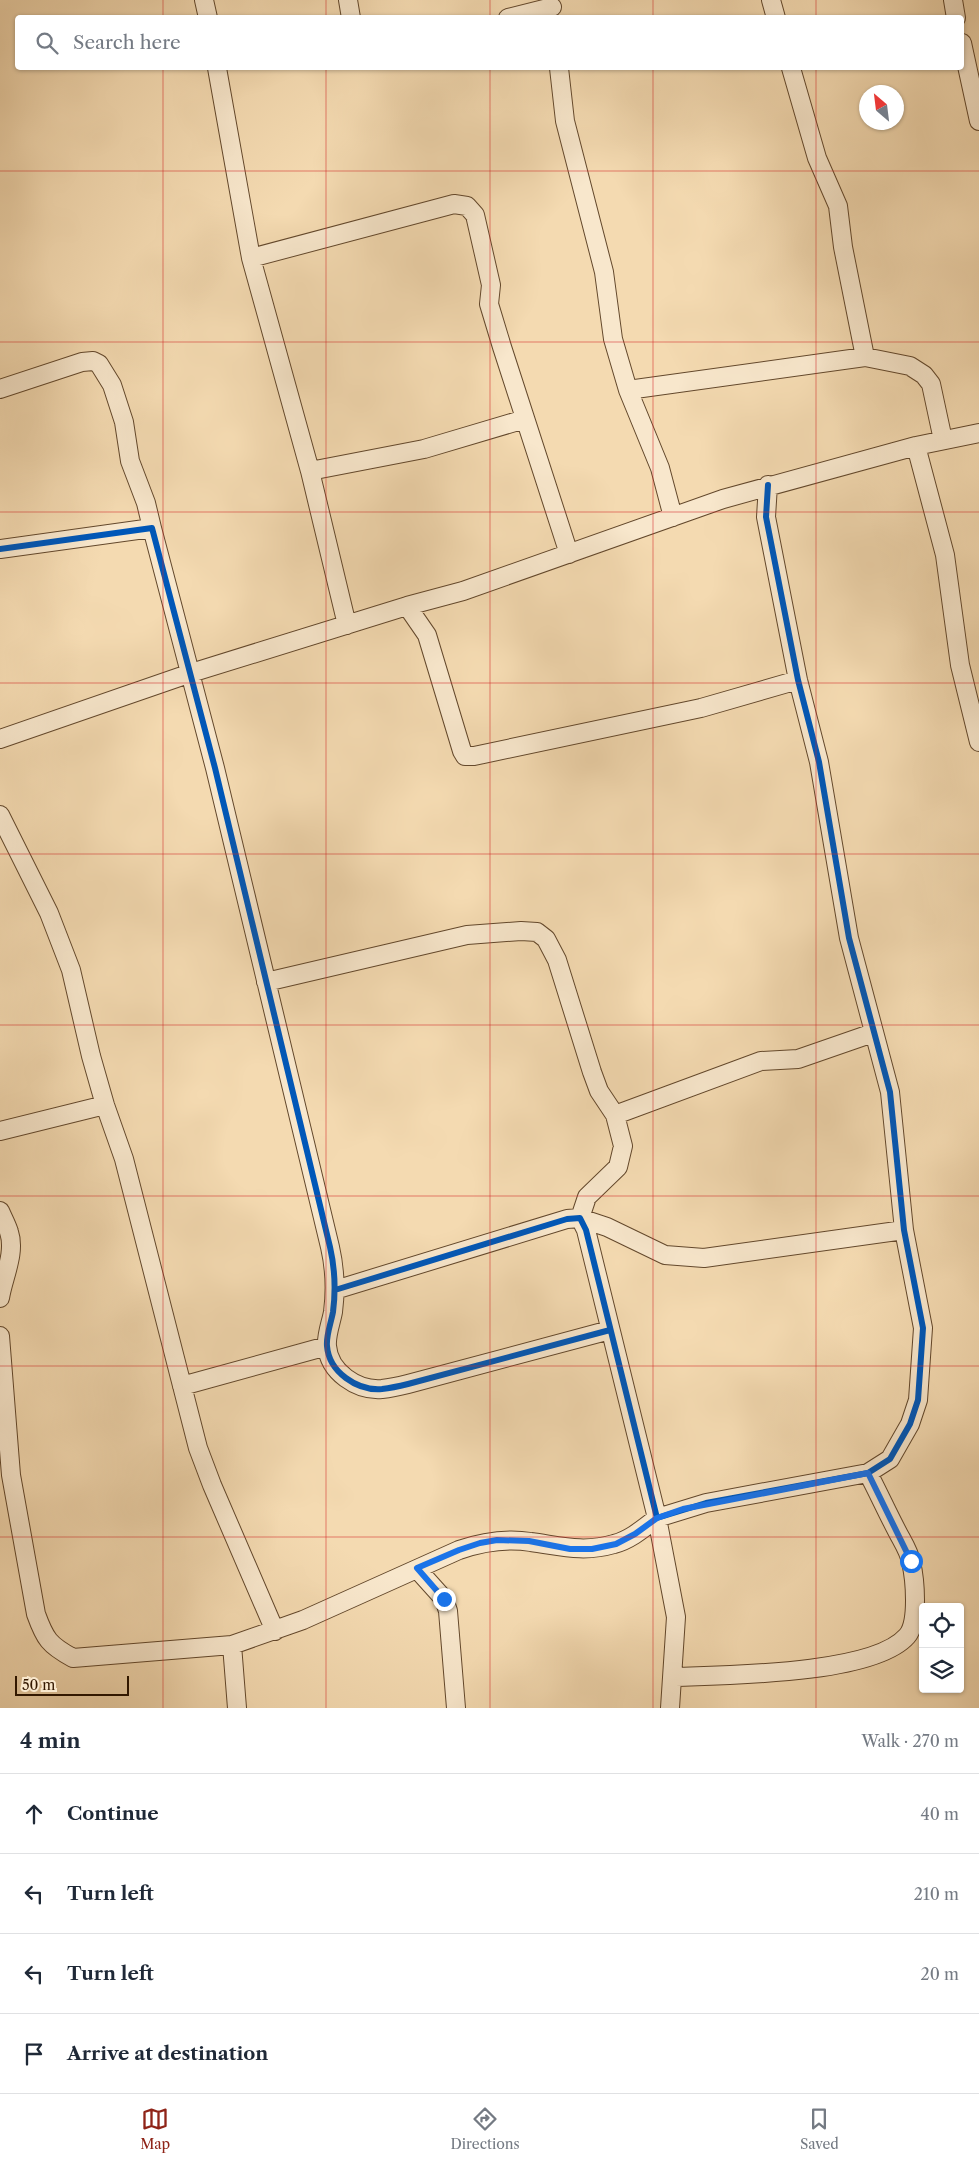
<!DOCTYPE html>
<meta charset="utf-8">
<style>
:root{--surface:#fff;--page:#f2f2f3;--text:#1f2937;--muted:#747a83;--line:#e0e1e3;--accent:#8f2418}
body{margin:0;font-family:"Libre Caslon Text",serif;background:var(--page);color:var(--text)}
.controls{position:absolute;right:15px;bottom:15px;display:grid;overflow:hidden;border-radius:5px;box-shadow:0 1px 4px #0004}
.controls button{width:45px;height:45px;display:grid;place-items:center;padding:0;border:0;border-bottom:1px solid var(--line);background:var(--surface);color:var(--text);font:25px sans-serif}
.compass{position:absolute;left:859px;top:85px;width:45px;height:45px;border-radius:50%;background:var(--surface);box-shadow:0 1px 4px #0004;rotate:332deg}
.scale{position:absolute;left:15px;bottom:12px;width:114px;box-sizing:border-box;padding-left:5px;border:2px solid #331800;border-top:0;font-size:14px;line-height:18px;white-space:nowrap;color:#331800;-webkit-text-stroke:4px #f8e7cc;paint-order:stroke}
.stop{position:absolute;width:15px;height:15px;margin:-11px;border:4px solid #1a73e8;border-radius:50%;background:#fff}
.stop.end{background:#1a73e8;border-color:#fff;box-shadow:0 1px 5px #0008}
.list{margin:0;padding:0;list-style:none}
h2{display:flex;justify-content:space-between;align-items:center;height:65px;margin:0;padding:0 20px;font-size:21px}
h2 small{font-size:16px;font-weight:400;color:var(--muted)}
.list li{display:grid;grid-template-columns:32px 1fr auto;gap:15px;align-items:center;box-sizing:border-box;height:80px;padding:0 20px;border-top:1px solid var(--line)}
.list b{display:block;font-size:19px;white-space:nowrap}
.list em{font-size:16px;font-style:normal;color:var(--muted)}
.icon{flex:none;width:28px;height:28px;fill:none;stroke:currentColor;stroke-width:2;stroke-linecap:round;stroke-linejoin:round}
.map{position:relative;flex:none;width:979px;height:1708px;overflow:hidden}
.search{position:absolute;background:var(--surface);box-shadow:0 1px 4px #0004;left:15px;right:15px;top:15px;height:55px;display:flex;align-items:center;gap:12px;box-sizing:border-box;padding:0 18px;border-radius:5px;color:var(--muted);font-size:19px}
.sheet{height:385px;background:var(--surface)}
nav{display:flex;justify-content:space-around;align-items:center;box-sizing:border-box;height:70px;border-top:1px solid var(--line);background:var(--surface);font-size:14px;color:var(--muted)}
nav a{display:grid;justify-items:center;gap:2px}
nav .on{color:var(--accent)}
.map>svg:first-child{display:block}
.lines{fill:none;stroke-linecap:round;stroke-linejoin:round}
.minor-casing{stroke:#63482c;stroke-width:20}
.minor{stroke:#f8e7cc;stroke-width:18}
.cycleway-casing{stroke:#f8e7cc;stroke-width:9}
.cycleway{stroke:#0057b8;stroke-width:6}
.route{stroke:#1a73e8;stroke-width:6}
.grid{fill:none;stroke:#d62828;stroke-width:1;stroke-opacity:0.55}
</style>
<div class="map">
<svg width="979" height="1708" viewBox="0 0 979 1708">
<rect width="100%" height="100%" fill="#f4dab1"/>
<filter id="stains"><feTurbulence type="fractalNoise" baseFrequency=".004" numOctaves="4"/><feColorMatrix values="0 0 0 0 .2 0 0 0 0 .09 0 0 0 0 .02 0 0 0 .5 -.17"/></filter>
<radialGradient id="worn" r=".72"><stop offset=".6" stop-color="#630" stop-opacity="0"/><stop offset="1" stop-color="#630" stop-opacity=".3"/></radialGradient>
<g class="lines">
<g class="minor-casing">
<path id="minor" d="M204 0 208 18
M348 0 351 18
M771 0 776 18
M953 0 956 18
M508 18 552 7
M962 43 979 121
M217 68 251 258 310 471 347 625
M559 68 565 121 604 272 613 339 628 390 660 468 673 517
M791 68 817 158 838 206 843 247 865 357
M251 258 454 204 467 206 475 215 491 285 489 304 502 347 569 554
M0 389 82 362 93 361 99 364 112 385 124 422 130 461 146 503 152 528
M628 390 865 357 910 366 924 375 931 384 943 440
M916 446 945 555 960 665 979 742
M310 471 424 449 525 419
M0 549 152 528 215 768 330 1247C335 1269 336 1289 333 1312 331 1323 326 1335 327 1346 329 1372 357 1391 382 1389 391 1388 400 1386 408 1384L610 1330
M407 606 427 635 462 751 465 756H474L701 708 798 680
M0 739 191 673 407 606 463 591 723 499 916 446 979 433
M0 815 49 913 71 970 91 1056 105 1105 124 1159 198 1448 212 1485 275 1631
M266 982 467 935 521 931 537 932 546 939 557 960 592 1072 599 1091 615 1115 623 1146 618 1167 587 1197 580 1218 607 1227 665 1255 704 1258 904 1230
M615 1115 761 1061 798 1059 873 1033
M0 1131 105 1105
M0 1211C3 1218 7 1225 9 1232 16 1253 3 1278 0 1298
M335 1290 567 1219 580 1218 586 1230 657 1518 706 1503 868 1473 890 1459 910 1424 918 1400 923 1328 904 1230 890 1092 849 938 819 762 798 680 766 517 768 485
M0 1336 11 1475 36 1614C45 1639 49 1645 73 1658L232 1645 303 1620 459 1550C482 1542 506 1538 531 1542 561 1546 583 1553 614 1544 630 1540 644 1528 657 1518L676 1617 670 1708
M182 1386 327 1346
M417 1569 444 1599 448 1611 456 1708
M232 1645 237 1708
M672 1677C725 1675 873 1675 907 1636 919 1622 915 1579 911 1562 909 1551 902 1541 897 1531 887 1512 878 1492 868 1473"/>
</g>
<use href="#minor" class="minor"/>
<g class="cycleway-casing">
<path id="cycleway" d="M0 549 152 528 215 768 330 1247C335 1269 336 1289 333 1312 331 1323 326 1335 327 1346 329 1372 357 1391 382 1389 391 1388 400 1386 408 1384L610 1330
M335 1290 567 1219 580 1218 586 1230 657 1518 706 1503 868 1473 890 1459 910 1424 918 1400 923 1328 904 1230 890 1092 849 938 819 762 798 680 766 517 768 485"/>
</g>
<use href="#cycleway" class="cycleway"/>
</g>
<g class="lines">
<path class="route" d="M444 1599 417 1568 459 1550 480 1543 497 1540 529 1541 570 1549H592L616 1544 635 1534 657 1518 683 1509 868 1473 911 1561"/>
</g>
<path class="grid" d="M163 0V18M326 0V18M490 0V18M653 0V18M816 0V18M163 68V1708M326 68V1708M490 68V1708M653 68V1708M816 68V1708M0 171H979M0 342H979M0 512H979M0 683H979M0 854H979M0 1025H979M0 1196H979M0 1366H979M0 1537H979"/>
<rect width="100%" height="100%" filter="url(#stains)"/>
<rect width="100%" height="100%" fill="url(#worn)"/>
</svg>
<div class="controls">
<button><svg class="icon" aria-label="locate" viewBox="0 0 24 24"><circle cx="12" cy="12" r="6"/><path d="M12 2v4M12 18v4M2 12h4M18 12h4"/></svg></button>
<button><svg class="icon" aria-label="layers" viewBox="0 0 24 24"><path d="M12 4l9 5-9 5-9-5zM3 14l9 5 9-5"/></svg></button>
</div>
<svg class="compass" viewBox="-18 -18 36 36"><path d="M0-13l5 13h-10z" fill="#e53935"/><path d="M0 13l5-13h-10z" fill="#747a83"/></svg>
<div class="scale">50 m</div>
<div class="stop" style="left:911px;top:1561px"></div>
<div class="stop end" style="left:444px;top:1599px"></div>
<div class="search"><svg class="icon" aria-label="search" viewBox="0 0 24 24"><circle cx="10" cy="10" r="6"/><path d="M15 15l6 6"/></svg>Search here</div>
</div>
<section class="sheet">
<h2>4 min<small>Walk · 270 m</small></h2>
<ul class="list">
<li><svg class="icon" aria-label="ahead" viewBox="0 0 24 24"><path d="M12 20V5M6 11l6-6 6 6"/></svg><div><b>Continue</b></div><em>40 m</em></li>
<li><svg class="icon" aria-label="left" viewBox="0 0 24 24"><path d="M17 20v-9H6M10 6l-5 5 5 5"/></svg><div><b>Turn left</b></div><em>210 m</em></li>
<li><svg class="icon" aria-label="left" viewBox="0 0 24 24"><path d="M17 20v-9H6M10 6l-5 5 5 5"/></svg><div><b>Turn left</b></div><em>20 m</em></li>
<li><svg class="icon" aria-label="arrive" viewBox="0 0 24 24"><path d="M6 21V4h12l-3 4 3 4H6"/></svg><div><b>Arrive at destination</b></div></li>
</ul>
</section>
<nav>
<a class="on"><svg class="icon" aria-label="map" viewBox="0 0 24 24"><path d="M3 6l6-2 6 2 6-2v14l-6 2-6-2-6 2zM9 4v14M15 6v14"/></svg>Map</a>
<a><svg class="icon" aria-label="directions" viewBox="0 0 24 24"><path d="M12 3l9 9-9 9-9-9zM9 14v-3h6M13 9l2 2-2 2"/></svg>Directions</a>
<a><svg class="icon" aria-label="saved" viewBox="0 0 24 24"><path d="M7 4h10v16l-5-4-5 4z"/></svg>Saved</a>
</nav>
